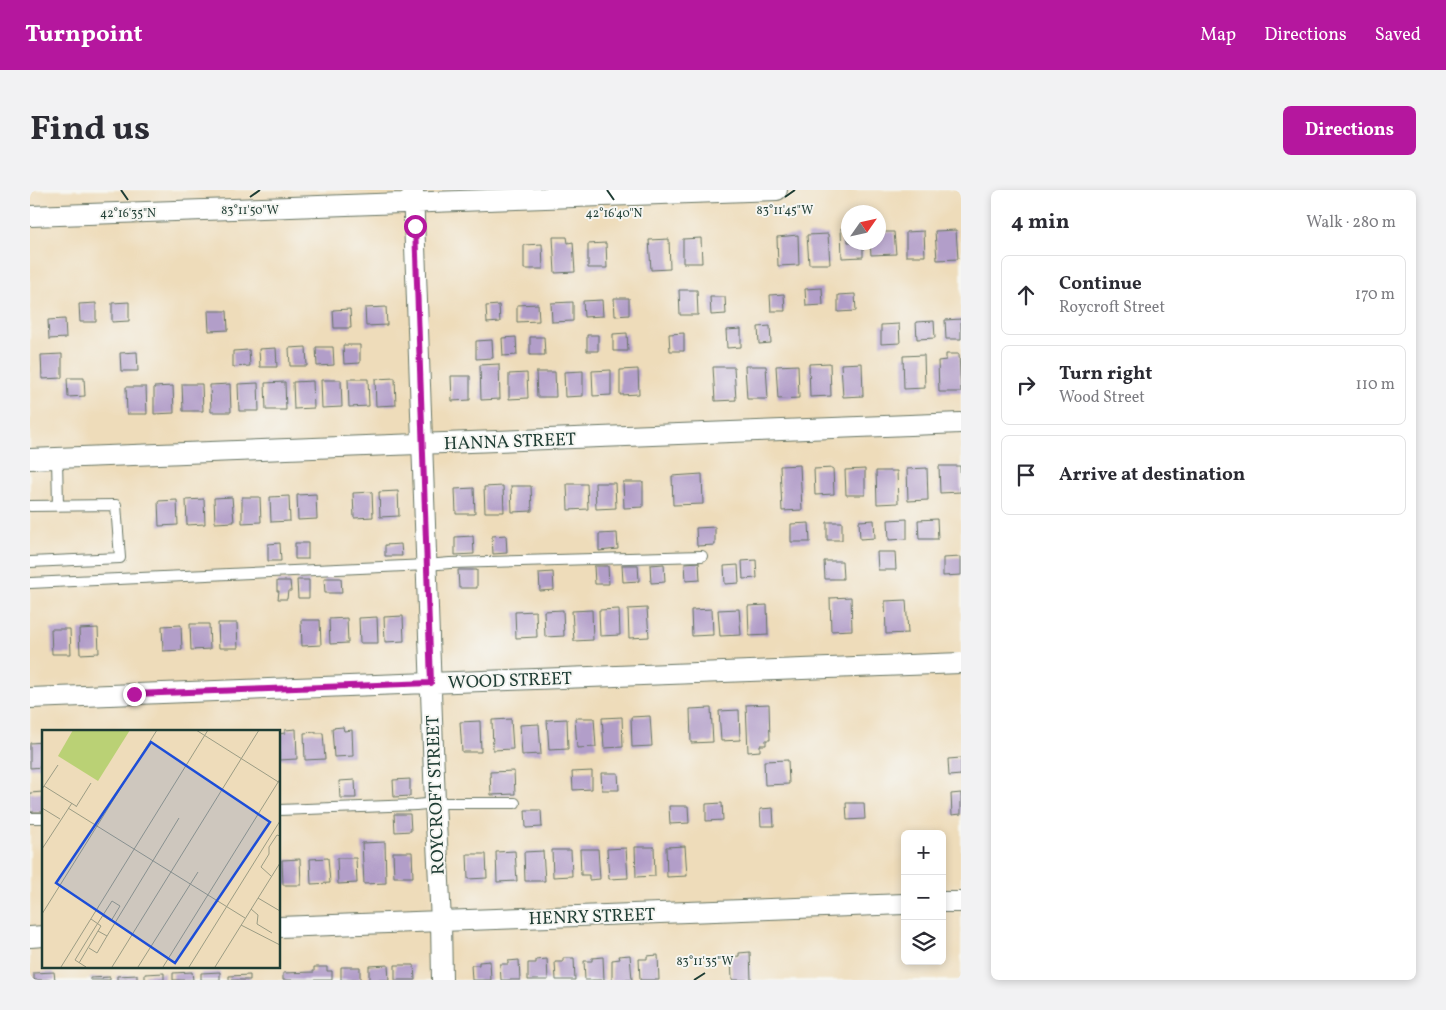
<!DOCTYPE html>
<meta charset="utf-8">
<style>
:root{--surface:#fff;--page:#f2f2f3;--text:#2b2b33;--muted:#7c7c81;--line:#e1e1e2;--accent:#b5179e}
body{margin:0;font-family:Vollkorn,serif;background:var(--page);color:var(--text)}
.controls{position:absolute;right:15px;bottom:15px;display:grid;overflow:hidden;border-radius:8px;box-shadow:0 2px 8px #0003}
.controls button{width:45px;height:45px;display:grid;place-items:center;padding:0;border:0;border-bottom:1px solid var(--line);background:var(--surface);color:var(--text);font:25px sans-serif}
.compass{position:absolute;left:811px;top:15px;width:45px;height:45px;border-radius:50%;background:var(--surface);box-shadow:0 2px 8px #0003;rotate:56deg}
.stop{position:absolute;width:15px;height:15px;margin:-11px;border:4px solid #b5179e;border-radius:50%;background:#fff}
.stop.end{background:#b5179e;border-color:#fff;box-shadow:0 1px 5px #0008}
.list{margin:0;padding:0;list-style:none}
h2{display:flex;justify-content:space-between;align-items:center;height:65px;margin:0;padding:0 20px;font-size:21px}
h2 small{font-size:16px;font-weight:400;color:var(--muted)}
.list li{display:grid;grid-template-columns:32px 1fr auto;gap:15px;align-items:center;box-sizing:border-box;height:80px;margin:0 10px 10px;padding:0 10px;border:1px solid var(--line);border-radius:8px}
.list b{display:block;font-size:19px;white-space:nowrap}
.list p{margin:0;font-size:16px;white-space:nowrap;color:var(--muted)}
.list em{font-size:16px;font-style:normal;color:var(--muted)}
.icon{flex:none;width:28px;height:28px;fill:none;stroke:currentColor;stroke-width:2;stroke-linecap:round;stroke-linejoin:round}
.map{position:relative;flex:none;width:931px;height:790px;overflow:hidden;border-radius:8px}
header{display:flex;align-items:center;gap:30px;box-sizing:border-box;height:70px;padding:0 25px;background:var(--accent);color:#fff}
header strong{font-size:24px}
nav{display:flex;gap:28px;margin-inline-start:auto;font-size:18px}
.intro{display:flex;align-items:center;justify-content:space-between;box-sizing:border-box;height:120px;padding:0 30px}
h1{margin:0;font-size:35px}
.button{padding:12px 22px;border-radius:8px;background:var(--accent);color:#fff;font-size:18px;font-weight:700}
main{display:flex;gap:30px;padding:0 30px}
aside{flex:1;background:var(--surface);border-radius:8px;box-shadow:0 2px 8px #0003}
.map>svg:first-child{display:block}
.building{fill:#b29ec9}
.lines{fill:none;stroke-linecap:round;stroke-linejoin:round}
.lane-casing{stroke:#677563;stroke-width:12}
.street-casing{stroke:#677563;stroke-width:22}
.lane{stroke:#fff;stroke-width:10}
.street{stroke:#fff;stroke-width:20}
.route{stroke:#b5179e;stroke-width:6}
.ticks{fill:none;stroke:#1f3d34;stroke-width:2}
.labels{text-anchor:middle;stroke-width:4;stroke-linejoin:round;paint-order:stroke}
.street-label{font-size:18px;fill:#1f3d34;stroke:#f6f6f2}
.inset-road{fill:none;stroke:#9b9c84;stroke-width:1}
.view{fill:#1d4ed8;fill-opacity:0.15;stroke:#1d4ed8;stroke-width:2.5}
.inset-edge{fill:none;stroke:#1f3d34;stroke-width:2.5}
.ticks-label{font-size:12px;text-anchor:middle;fill:#1f3d34;stroke:#f6f6f2;stroke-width:4;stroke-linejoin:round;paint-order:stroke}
</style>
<header>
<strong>Turnpoint</strong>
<nav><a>Map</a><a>Directions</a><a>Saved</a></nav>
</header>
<div class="intro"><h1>Find us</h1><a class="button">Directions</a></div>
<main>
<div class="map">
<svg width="931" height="790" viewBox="0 0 931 790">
<rect width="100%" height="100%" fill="#f6f6f2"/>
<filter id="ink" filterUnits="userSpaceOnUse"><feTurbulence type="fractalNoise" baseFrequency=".02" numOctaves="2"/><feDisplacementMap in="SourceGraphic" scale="10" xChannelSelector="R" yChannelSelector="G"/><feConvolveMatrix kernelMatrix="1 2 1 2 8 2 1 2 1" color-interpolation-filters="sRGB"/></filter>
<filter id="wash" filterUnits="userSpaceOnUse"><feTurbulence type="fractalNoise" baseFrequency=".0096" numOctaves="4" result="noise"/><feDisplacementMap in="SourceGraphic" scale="20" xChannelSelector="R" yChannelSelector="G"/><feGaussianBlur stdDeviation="1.12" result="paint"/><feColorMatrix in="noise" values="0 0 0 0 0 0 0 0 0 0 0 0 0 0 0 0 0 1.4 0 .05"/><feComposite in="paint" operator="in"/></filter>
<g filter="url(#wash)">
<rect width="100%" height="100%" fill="#eedcba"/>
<g id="blocks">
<path class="building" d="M811 38H818V52H833V67L812 68Z
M926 40 928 69 907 70 905 41Z
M894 41 895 66H876V42Z
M848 42H864L866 64 841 65 840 52H848Z
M798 44 800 74H779L777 45Z
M768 45 769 75 748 76 747 47Z
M523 47H537L538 53 543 52 545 82 525 83Z
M671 48 672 73H653V49Z
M639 49 640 79 621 80 619 50Z
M576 53 577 78H558V54Z
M512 54 513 79H494V55Z
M792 98 793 115 776 116 775 99Z
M649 100H667L668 125H650Z
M754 104 755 121H741L740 105Z
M825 104 826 121 808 122V105Z
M680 107H695L696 124 681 125Z
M584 108H599V125L585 126Z
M572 110 573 126 554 127 553 111Z
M99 112V131L82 132V113Z
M543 112V131L522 132 521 113Z
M66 113V132H50L49 114Z
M508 114 509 131 487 132V115Z
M469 115 470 132 457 133 456 116Z
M356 117 357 135 336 136 335 118Z
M320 119 321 138H304L303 120Z
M178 121H197L198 140 179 141Z
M35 129 36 148 19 149 18 130Z
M931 129V149H916L915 130Z
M904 131 905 148 887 149 886 132Z
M869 134 870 153 851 154V135Z
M740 136 741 153 729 154 728 137Z
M711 139V157L697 158 696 140Z
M597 143 598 161H583V144Z
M654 143V161H640L639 144Z
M557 145H568V161H557Z
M486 147 487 165 473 166 472 148Z
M500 147H514L515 165H500Z
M462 150 463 168 446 169V151Z
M313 155H330V173L314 174Z
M276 157 277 176H260L259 158Z
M286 157H303L304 175 287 176Z
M246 158 247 177H230L229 159Z
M219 160 220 176 203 177V161Z
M107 162 108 181H91L90 163Z
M32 164V188L12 189 11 165Z
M916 164H929L931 202H909L908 171 916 170Z
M894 165 895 198 874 199 873 166Z
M800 173 801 206 780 207 779 174Z
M832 173 833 206 813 207 811 174Z
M469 174 470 209 451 210 450 175Z
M768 175 769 208 748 209 746 176Z
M715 176H736L738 209H717Z
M683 177H704L706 210 685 211Z
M608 179 609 204 590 205V180Z
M581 180V205L563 206 562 181Z
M553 181V206L535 207 534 182Z
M506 182H525L526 207H507Z
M497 183 498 208 479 209V184Z
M421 186H440V210L422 211Z
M37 188H54L55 206 38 207Z
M365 188 366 215 346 216 345 189Z
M318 189H338L339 216 319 217Z
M291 190H311L312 217 292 218Z
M283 191 284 218 264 219 263 192Z
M255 192 256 220H236L235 193Z
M228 193 229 221H209L208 194Z
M152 194H172L173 221H153Z
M200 194 201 222H181L180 195Z
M143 196 144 223 124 224V197Z
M96 197H116L117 224H97Z
M770 275 772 320 752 321 750 276Z
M909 276H930L931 302 910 303Z
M803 278 804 304 785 305 784 279Z
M897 278 898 310 878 311 877 279Z
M835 279V305H816L815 280Z
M846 281H867L868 313 847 314Z
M672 284 673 314 643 315 642 286Z
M593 292H613V317L594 318Z
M565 293H585L586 318 566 319Z
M537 294H557L558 319 538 320Z
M473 296 474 322H455L454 297Z
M481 296H501L502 321 482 322Z
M444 298 445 324H426L425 299Z
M368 301 369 326 350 327 349 302Z
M342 302 343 327 324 328 323 303Z
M286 304 287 329 268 330 267 305Z
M259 306 260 331 241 332 240 307Z
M202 307 204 332 185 333 184 308Z
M212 307H230L231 332 212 333Z
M174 309 175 334 157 335 156 310Z
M147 310 148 335 129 336 128 311Z
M877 329V349L859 350 858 330Z
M907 329 908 349H889L888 330Z
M844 330 845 348 830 349 829 331Z
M797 332H812V350H797Z
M779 333 780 352H761V334Z
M685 337V355L667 356 666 338Z
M587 343 588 359 569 361V344Z
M476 345 477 363 463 364 462 346Z
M443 346 444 364 425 365V347Z
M250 353 251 371H238V354Z
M265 353H278V369H265Z
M371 354 372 366H355V355Z
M847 362H865L866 380H848Z
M931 367V385L913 386V368Z
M726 370 727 388 713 389 712 371Z
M794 371H812L813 389H795Z
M669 372 670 390 656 391 655 373Z
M634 374 635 392 621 393 620 375Z
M592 375H608L609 391 593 392Z
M708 375 709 393 695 394 694 376Z
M564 376H578L579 394H565Z
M428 380H447V398H429Z
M523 382 524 400 510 401 509 383Z
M294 388H311L312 403H295Z
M267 390H279V408H268Z
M247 391H260L261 401H258L257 409H248L249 401H247Z
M821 407 822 440 801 441 800 408Z
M876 410 878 443 856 444 855 411Z
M737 415 738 445 719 446 718 416Z
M617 418 619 447 599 448 598 419Z
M589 419 590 445 570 446 569 420Z
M682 419 683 445 662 446 661 420Z
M709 419 711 445 690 446 688 420Z
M533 420 534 446 515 447 514 421Z
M562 420 563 450 544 451 542 421Z
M506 421 507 447 486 448 485 422Z
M373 426 374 451 355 452 354 427Z
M347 427 348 453H330L329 428Z
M317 428 318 453 300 454 299 429Z
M271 430H290L291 455 272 456Z
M188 433H207L208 458H189Z
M160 434H179L180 459 161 460Z
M151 435 152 460 133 461 132 436Z
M68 438 69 463 50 464 49 439Z
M21 439H40L41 464H22Z
M739 514 740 550H736V555H730V561L718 562 716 515Z
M681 518 683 552 661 553 660 519Z
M709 520 710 550 691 551 689 521Z
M620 526 622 556 602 557 601 527Z
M592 527 593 557 574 558 572 528Z
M545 528H564L566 557 547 558Z
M481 529 483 559 463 560 462 530Z
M537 529 538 559 519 560 517 530Z
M450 531 451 562H432L430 532Z
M509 534 511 564 492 565 490 535Z
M313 537 314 541 322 540 323 566 304 567 302 538Z
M266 539 267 569 249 570V544L255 543V540Z
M285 542V543H293L295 569 275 570 274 543Z
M14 552V577L0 578V553Z
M931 568V585L919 586 918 569Z
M758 570 759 594 735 595 734 571Z
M484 581 485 604 461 605 460 582Z
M562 581V599L543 600 542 582Z
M571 583H588L589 600H572Z
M380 589V606L364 607 363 590Z
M325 590 326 608H310L309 591Z
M13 602 14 622H0V603Z
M931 603V624L922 625 921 604Z
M692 613 693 630 676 631V614Z
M816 613H834L835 629 817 630Z
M639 616H658L659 633 640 634Z
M743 618 744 636H731L730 619Z
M495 620H511L512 637 496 638Z
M364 624H380L381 641 365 642Z
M355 652 356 693 334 694 332 653Z
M655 656 657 686 637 687 636 657Z
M605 657H624L625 686 606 687Z
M596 658 598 688 579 689 577 659Z
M550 659H568L570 689 559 690V685H551Z
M522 660H541L542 686 523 687Z
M485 661 487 691 467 692 466 662Z
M513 661 515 691H495L494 662Z
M363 662H382L383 687H364Z
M437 664H456L457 688 438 689Z
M298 668 300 693 281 694 280 669Z
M307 668H326L327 693 308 694Z
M270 669 271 695H253L252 670Z
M720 762 721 790H702L701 767 709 766V763Z
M600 765 602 790H582V770L590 769 589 766Z
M628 765 629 790H610L609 769H617V766Z
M573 767 574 790H555L554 771H562V768Z
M533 768H544L545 790H526L525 772H533Z
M517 769 518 790H498V773H506V770Z
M489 770 490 790H471L470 774H478V771Z
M460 771 461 790H442L441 775H449V772Z
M358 775 359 790H339V776Z
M365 775H384L385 790H365Z
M284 777H297V781H302V790H253V783L284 782Z
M311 777H330V790H311Z
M24 782 25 790H4V783Z
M162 782 163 790H143V783Z
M190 782V790H171V783Z
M134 783V790H115V784Z
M107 785V790H87V786Z
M220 785V790H199V786Z
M80 787V790H60V788Z"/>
</g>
</g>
<g filter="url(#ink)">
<use href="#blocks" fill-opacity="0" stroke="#677563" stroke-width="1"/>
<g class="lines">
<g class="lane-casing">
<path id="lane" d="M27 268 28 316
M0 316 86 315 90 368 0 372
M0 393 397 375 420 373 672 366
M249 620 386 615 405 613H485
M0 628H14"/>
</g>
<g class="street-casing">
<path id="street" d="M383 0 405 613 411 731 412 790
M0 26 747 0
M0 269 931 233
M0 508 931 473
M912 712H931
M249 737 875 714
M0 747 14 746"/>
</g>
<use href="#lane" class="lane"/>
<use href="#street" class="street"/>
</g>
</g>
<g class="lines" filter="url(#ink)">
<path class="route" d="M104 504 401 493 385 36"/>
</g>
<path class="ticks" d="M91 0 98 10M577 0 584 10M220 7 230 0M755 7 765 0M664 790 675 783"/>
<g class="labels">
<g class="street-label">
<text transform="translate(480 251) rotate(-2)" y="6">HANNA STREET</text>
<text transform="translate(480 490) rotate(-2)" y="6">WOOD STREET</text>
<text transform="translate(405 605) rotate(-92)" y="6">ROYCROFT STREET</text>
<text transform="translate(562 726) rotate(-2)" y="6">HENRY STREET</text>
</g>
</g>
<g transform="translate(12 540)">
<rect width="238" height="238" fill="#eedcba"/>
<path d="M31 0H88L56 51 16 26Z" fill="#bad175"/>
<path class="inset-road" d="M154 0 238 53M2 56 34 76M0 59 16 35M34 77 49 53M0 78 18 89M26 78 203 188M0 119 30 73M229 146 219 137 227 124V117L235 105 238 106M216 168 238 181M209 179 216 185 215 194 230 203M0 184 115 0M199 195 238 215M65 206 137 88M47 218 55 223 65 206 56 201M37 233 59 196 49 189M19 237 166 0M44 237 33 230 44 212 54 196 70 171 78 176 69 191 61 186M70 237 217 0M96 237 156 142M121 237 238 49M147 237 238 91M173 237 238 133"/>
<path class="view" d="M109 12 228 92 133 233 14 153Z"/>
<rect width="238" height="238" class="inset-edge"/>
</g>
<g class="ticks-label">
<text x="220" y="24">83°11'50"W</text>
<text x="755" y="24">83°11'45"W</text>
<text x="98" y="27">42°16'35"N</text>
<text x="584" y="27">42°16'40"N</text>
<text x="675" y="775">83°11'35"W</text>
</g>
</svg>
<div class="controls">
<button>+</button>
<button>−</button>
<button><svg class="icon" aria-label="layers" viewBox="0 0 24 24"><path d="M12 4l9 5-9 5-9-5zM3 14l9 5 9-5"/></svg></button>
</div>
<svg class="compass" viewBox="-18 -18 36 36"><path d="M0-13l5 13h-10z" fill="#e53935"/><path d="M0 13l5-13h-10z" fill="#7c7c81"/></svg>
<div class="stop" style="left:385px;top:36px"></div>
<div class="stop end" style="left:104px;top:504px"></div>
</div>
<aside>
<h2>4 min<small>Walk · 280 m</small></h2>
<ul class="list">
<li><svg class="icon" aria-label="ahead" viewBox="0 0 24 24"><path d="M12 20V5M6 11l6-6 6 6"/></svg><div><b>Continue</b><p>Roycroft Street</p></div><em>170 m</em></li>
<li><svg class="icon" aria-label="right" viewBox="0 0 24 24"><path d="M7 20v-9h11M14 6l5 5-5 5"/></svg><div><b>Turn right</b><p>Wood Street</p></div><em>110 m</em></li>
<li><svg class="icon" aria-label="arrive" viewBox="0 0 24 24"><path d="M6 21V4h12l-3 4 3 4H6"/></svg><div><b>Arrive at destination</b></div></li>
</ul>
</aside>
</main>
